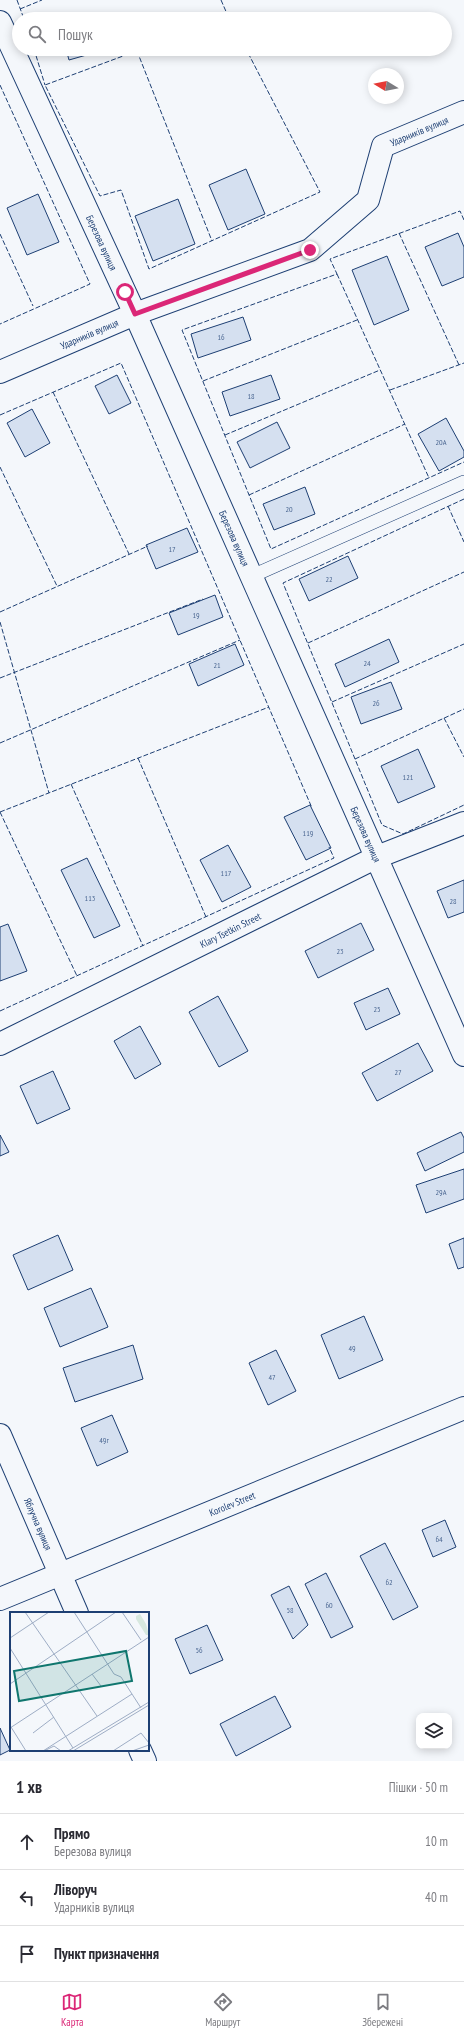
<!DOCTYPE html>
<html lang="uk">
<meta charset="utf-8">
<style>
:root{--surface:#fff;--page:#f7f7f7;--text:#2b2b33;--muted:#7c7c81;--line:#e1e1e2;--accent:#db2777}
body{margin:0;font-family:"PT Sans Narrow",sans-serif;background:var(--page);color:var(--text)}
.controls{position:absolute;right:12px;bottom:12px;display:grid;overflow:hidden;border-radius:8px;box-shadow:0 2px 10px #0003}
.controls button{width:36px;height:36px;display:grid;place-items:center;padding:0;border:0;border-bottom:1px solid var(--line);background:var(--surface);color:var(--text);font:20px sans-serif}
.compass{position:absolute;left:368px;top:68px;width:36px;height:36px;border-radius:50%;background:var(--surface);box-shadow:0 2px 10px #0003;rotate:280deg}
.stop{position:absolute;width:12px;height:12px;margin:-9px;border:3px solid #db2777;border-radius:50%;background:#fff}
.stop.end{background:#db2777;border-color:#fff;box-shadow:0 1px 4px #0008}
.list{margin:0;padding:0;list-style:none}
h2{display:flex;justify-content:space-between;align-items:center;height:52px;margin:0;padding:0 16px;font-size:17px}
h2 small{font-size:13px;font-weight:400;color:var(--muted)}
.list li{display:grid;grid-template-columns:26px 1fr auto;gap:12px;align-items:center;box-sizing:border-box;height:56px;padding:0 16px;border-top:1px solid var(--line)}
.list b{display:block;font-size:15px;white-space:nowrap}
.list p{margin:0;font-size:13px;white-space:nowrap;color:var(--muted)}
.list em{font-size:13px;font-style:normal;color:var(--muted)}
.icon{flex:none;width:22px;height:22px;fill:none;stroke:currentColor;stroke-width:2;stroke-linecap:round;stroke-linejoin:round}
.map{position:relative;flex:none;width:464px;height:1761px;overflow:hidden}
.search{position:absolute;background:var(--surface);box-shadow:0 2px 10px #0003;left:12px;right:12px;top:12px;height:44px;display:flex;align-items:center;gap:10px;box-sizing:border-box;padding:0 14px;border-radius:22px;color:var(--muted);font-size:15px}
.sheet{height:220px;background:var(--surface)}
nav{display:flex;justify-content:space-around;align-items:center;box-sizing:border-box;height:56px;border-top:1px solid var(--line);background:var(--surface);font-size:11px;color:var(--muted)}
nav a{display:grid;justify-items:center;gap:2px}
nav .on{color:var(--accent)}
.map>svg:first-child{display:block}
.building{fill:#d5e0f0;stroke:#1d3f73}
.lines{fill:none;stroke-linecap:round;stroke-linejoin:round}
.service-casing{stroke:#1d3f73;stroke-width:14}
.minor-casing{stroke:#1d3f73;stroke-width:24}
.service{stroke:#f4f7fb;stroke-width:13}
.minor{stroke:#f4f7fb;stroke-width:22}
.fence{stroke:#1d3f73;stroke-width:1;stroke-dasharray:5 2;stroke-linecap:butt}
.route{stroke:#db2777;stroke-width:5}
.labels{text-anchor:middle;stroke-width:3;stroke-linejoin:round;paint-order:stroke}
.number-label{font-size:8px;fill:#4b6792}
.street-label{font-size:10px;fill:#1d3f73;stroke:#f4f7fb}
.inset-road{fill:none;stroke:#9eadc5;stroke-width:1}
.view{fill:#0f766e;fill-opacity:0.15;stroke:#0f766e;stroke-width:2}
.inset-edge{fill:none;stroke:#1d3f73;stroke-width:2}
</style>
<div class="map">
<svg width="464" height="1761" viewBox="0 0 464 1761">
<rect width="100%" height="100%" fill="#f4f7fb"/>
<path class="building" d="M66 49H103L104 50 69 60Z
M246 169 265 214 228 230 209 185Z
M38 194 59 242 27 255 7 208Z
M178 199 195 244 153 261 135 216Z
M458 233 464 247V277L442 286 425 247Z
M387 256 409 310 374 325 352 270Z
M243 317 251 340 198 358 191 334Z
M117 375 131 403 109 414 95 386Z
M271 375 280 399 230 416 222 392Z
M32 409 50 443 25 457 7 423Z
M446 418 464 451V457L439 471 418 434Z
M277 422 290 448 250 468 237 442Z
M305 487 315 514 274 530 263 504Z
M187 528 198 552 156 569 146 545Z
M348 556 358 578 309 601 299 579Z
M215 595 223 617 178 635 169 613Z
M389 639 399 662 345 687 335 664Z
M235 644 244 665 198 686 189 664Z
M391 682 402 709 361 724 351 697Z
M418 749 435 787 398 803 381 766Z
M310 805 331 848 306 860 284 817Z
M228 845 251 887 222 902 200 860Z
M87 858 120 926 94 938 61 870Z
M464 880V912L448 918 437 891Z
M361 923 374 950 318 978 305 951Z
M8 924 27 971 0 981V927Z
M388 988 400 1014 366 1030 354 1003Z
M218 996 248 1051 219 1067 189 1012Z
M140 1026 161 1064 135 1079 114 1041Z
M418 1043 433 1071 377 1101 362 1073Z
M53 1071 70 1109 37 1124 20 1086Z
M461 1132 464 1138V1152L425 1171 417 1153Z
M0 1135 9 1152 0 1156Z
M464 1169V1199L426 1213 416 1185Z
M58 1235 73 1270 28 1290 13 1255Z
M464 1238V1267L458 1269 449 1244Z
M91 1288 108 1327 60 1347 44 1308Z
M364 1316 383 1360 339 1379 321 1335Z
M133 1345 143 1379 75 1402 63 1368Z
M276 1350 296 1391 268 1405 249 1363Z
M112 1415 128 1452 97 1466 81 1428Z
M445 1520 456 1547 433 1557 422 1530Z
M385 1543 418 1607 393 1620 360 1556Z
M326 1573 353 1627 331 1638 305 1584Z
M289 1586 308 1625 293 1639 271 1595Z
M207 1625 223 1660 190 1674 175 1639Z
M275 1696 291 1727 236 1756 220 1724Z
M0 1728 10 1750 0 1755Z"/>
<g class="lines">
<g class="service-casing">
<path id="service" d="M252 576 464 482"/>
</g>
<g class="minor-casing">
<g id="minor">
<path id="s1" d="M0 22 135 314 464 1055"/>
<path id="s2" d="M0 372 135 314 310 250 368 200 383 146 464 112"/>
<path id="s3" d="M0 1044 377 857 464 823"/>
<path id="s4" d="M0 1435 77 1613"/>
<path id="s5" d="M0 1599 464 1408"/>
<path d="M140 1750 145 1761"/>
</g>
</g>
<use href="#service" class="service"/>
<use href="#minor" class="minor"/>
<path class="fence" d="M17 0 24 19
M221 0 228 16
M20 9 42 0
M221 19 228 16 230 19
M34 49 45 85
M142 49 45 85 100 196 121 190 149 269 320 192 246 49
M137 51 212 241
M0 85 90 284 0 324
M464 220 460 211 330 259 337 274 182 330 271 549 464 462
M399 233 459 365
M0 234 33 306
M337 274 429 478
M203 381 357 320
M390 390 464 363
M53 392 129 554
M0 415 121 363 312 808
M225 435 380 370
M0 467 57 586
M249 495 405 424
M464 499 283 583 382 825 403 834 464 805
M448 506 464 542
M0 612 148 546
M0 622 49 793
M308 643 464 572
M0 678 203 599
M332 702 464 644
M444 718 464 757
M0 743 240 640
M138 758 206 917
M355 759 464 709
M71 784 143 946
M0 812 269 707
M0 812 77 976
M0 1011 334 858 329 847"/>
</g>
<g class="lines">
<path class="route" d="M125 292 135 314 310 250"/>
</g>
<g class="labels">
<g class="number-label">
<text x="221" y="340">16</text>
<text x="251" y="399">18</text>
<text x="441" y="445">20А</text>
<text x="289" y="512">20</text>
<text x="172" y="552">17</text>
<text x="329" y="582">22</text>
<text x="196" y="618">19</text>
<text x="367" y="666">24</text>
<text x="217" y="668">21</text>
<text x="376" y="706">26</text>
<text x="408" y="780">121</text>
<text x="308" y="836">119</text>
<text x="226" y="876">117</text>
<text x="90" y="901">113</text>
<text x="453" y="904">28</text>
<text x="340" y="954">23</text>
<text x="377" y="1012">25</text>
<text x="398" y="1075">27</text>
<text x="441" y="1195">29А</text>
<text x="352" y="1351">49</text>
<text x="272" y="1380">47</text>
<text x="104" y="1443">49г</text>
<text x="439" y="1542">64</text>
<text x="389" y="1585">62</text>
<text x="329" y="1608">60</text>
<text x="290" y="1613">58</text>
<text x="199" y="1653">56</text>
</g>
<g class="street-label">
<text dy="4" stroke="none"><textPath href="#s2" startOffset="505">Ударників вулиця</textPath></text>
<text dy="4" stroke="none"><textPath href="#s1" startOffset="243">Березова вулиця</textPath></text>
<text dy="4" stroke="none"><textPath href="#s2" startOffset="97">Ударників вулиця</textPath></text>
<text dy="4" stroke="none"><textPath href="#s1" startOffset="567">Березова вулиця</textPath></text>
<text dy="4" stroke="none"><textPath href="#s1" startOffset="891">Березова вулиця</textPath></text>
<text dy="4" stroke="none"><textPath href="#s3" startOffset="257">Klary Tsetkin Street</textPath></text>
<text dy="4" stroke="none"><textPath href="#s5" startOffset="251">Korolev Street</textPath></text>
<text dy="4" stroke="none"><textPath href="#s4" startOffset="97">Яблучна вулиця</textPath></text>
</g>
</g>
<g transform="translate(10 1612)">
<rect width="139" height="139" fill="#f4f7fb"/>
<path d="M130 2 136 12 139 23H136L126 7V4Z" fill="#d7e8df"/>
<path class="inset-road" d="M15 0 87 104M64 0 104 62 111 65 131 96M112 0 131 28M0 26 39 0M0 36 63 136M82 62 91 74M0 72 106 0M1 115 16 139M0 116 139 25M23 121 44 105M33 139 122 82M34 139 44 134 51 139M58 139 139 90M63 139 139 93M103 139 131 121 139 131M122 139 139 133"/>
<path class="view" d="M116 39 122 69 9 89 4 59Z"/>
<rect width="139" height="139" class="inset-edge"/>
</g>
</svg>
<div class="controls">
<button><svg class="icon" aria-label="layers" viewBox="0 0 24 24"><path d="M12 4l9 5-9 5-9-5zM3 14l9 5 9-5"/></svg></button>
</div>
<svg class="compass" viewBox="-18 -18 36 36"><path d="M0-13l5 13h-10z" fill="#e53935"/><path d="M0 13l5-13h-10z" fill="#7c7c81"/></svg>
<div class="stop" style="left:125px;top:292px"></div>
<div class="stop end" style="left:310px;top:250px"></div>
<div class="search"><svg class="icon" aria-label="search" viewBox="0 0 24 24"><circle cx="10" cy="10" r="6"/><path d="M15 15l6 6"/></svg>Пошук</div>
</div>
<section class="sheet">
<h2>1 хв<small>Пішки · 50 m</small></h2>
<ul class="list">
<li><svg class="icon" aria-label="ahead" viewBox="0 0 24 24"><path d="M12 20V5M6 11l6-6 6 6"/></svg><div><b>Прямо</b><p>Березова вулиця</p></div><em>10 m</em></li>
<li><svg class="icon" aria-label="left" viewBox="0 0 24 24"><path d="M17 20v-9H6M10 6l-5 5 5 5"/></svg><div><b>Ліворуч</b><p>Ударників вулиця</p></div><em>40 m</em></li>
<li><svg class="icon" aria-label="arrive" viewBox="0 0 24 24"><path d="M6 21V4h12l-3 4 3 4H6"/></svg><div><b>Пункт призначення</b></div></li>
</ul>
</section>
<nav>
<a class="on"><svg class="icon" aria-label="map" viewBox="0 0 24 24"><path d="M3 6l6-2 6 2 6-2v14l-6 2-6-2-6 2zM9 4v14M15 6v14"/></svg>Карта</a>
<a><svg class="icon" aria-label="directions" viewBox="0 0 24 24"><path d="M12 3l9 9-9 9-9-9zM9 14v-3h6M13 9l2 2-2 2"/></svg>Маршрут</a>
<a><svg class="icon" aria-label="saved" viewBox="0 0 24 24"><path d="M7 4h10v16l-5-4-5 4z"/></svg>Збережені</a>
</nav>
